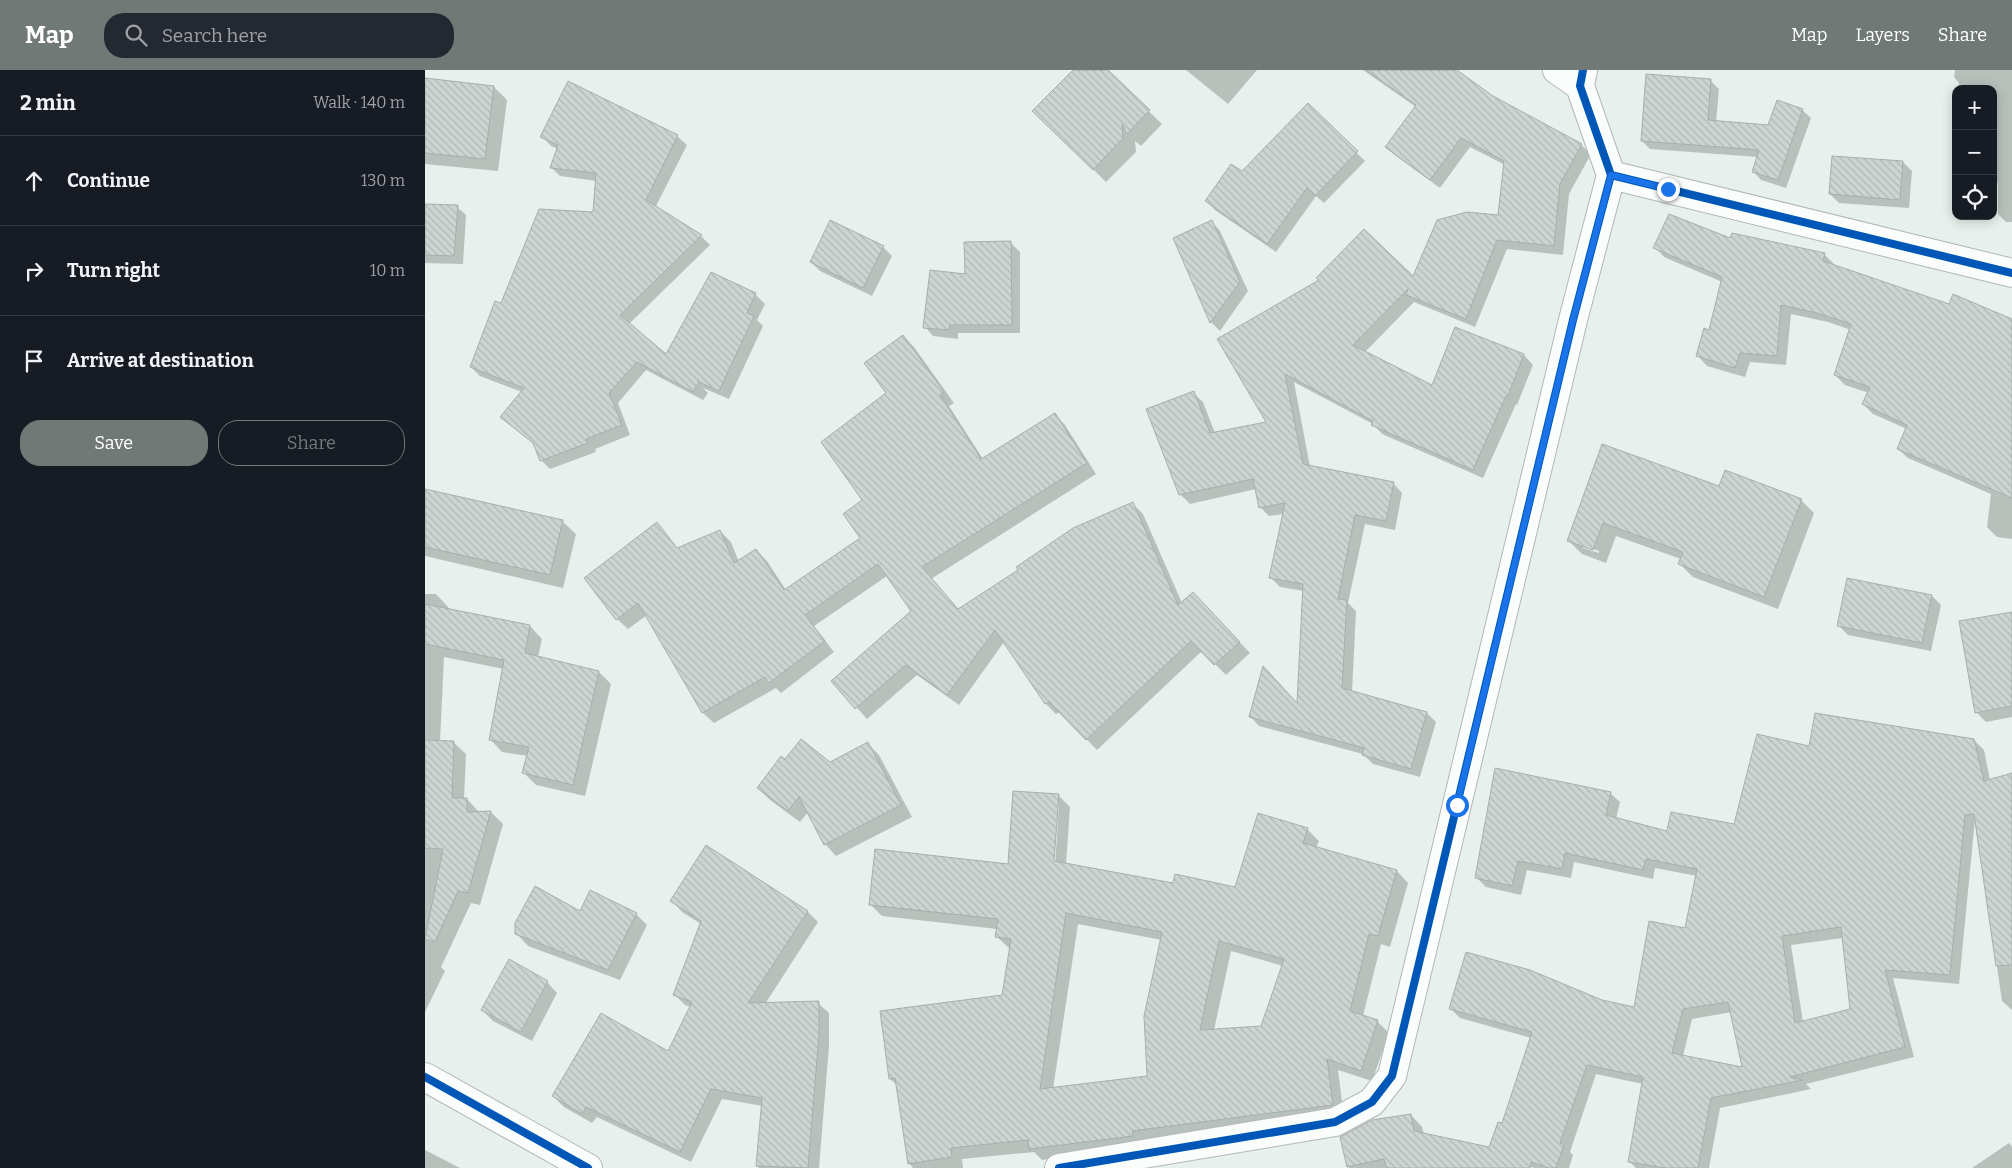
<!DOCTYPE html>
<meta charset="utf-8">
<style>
:root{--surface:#171b24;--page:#242831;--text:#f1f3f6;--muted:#9ea1a6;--line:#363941;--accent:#717976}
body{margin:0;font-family:Bitter,serif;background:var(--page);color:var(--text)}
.controls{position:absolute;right:15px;top:15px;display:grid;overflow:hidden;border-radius:10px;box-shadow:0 2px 12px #0003}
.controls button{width:45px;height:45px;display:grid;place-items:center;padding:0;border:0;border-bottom:1px solid var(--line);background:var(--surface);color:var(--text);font:25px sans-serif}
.stop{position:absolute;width:15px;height:15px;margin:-11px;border:4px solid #1a73e8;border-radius:50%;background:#fff}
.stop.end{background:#1a73e8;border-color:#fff;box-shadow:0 1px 5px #0008}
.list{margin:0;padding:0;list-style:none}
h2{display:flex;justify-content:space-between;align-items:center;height:65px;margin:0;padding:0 20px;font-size:21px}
h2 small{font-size:16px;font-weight:400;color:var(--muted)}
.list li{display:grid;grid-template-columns:32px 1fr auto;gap:15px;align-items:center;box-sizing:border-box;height:90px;padding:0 20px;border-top:1px solid var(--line)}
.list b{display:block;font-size:19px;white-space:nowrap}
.list em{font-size:16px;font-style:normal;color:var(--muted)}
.actions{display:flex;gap:10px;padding:15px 20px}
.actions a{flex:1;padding:11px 0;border:1px solid var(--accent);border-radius:20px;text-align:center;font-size:18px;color:var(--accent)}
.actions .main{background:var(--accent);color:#fff}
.icon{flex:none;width:28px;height:28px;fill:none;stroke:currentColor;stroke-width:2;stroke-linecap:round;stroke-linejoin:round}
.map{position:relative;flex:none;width:1587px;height:1098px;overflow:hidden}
header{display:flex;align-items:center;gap:30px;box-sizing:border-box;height:70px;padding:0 25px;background:var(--accent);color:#fff}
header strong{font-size:24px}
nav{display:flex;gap:28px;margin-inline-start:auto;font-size:18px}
.search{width:350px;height:45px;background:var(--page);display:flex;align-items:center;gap:12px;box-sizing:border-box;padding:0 18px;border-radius:20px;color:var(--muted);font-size:19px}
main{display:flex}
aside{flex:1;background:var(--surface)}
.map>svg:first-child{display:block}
.shadow{fill:#0003;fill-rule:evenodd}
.building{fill:url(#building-back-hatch);stroke:#a7afac;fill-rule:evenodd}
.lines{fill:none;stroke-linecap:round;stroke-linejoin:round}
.street-casing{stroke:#b1b8b6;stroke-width:30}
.street{stroke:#fbfdfc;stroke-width:28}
.cycleway-casing{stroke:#f8fffc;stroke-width:11}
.cycleway{stroke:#0057b8;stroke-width:8}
.route{stroke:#1a73e8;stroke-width:6}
</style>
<header>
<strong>Map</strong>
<div class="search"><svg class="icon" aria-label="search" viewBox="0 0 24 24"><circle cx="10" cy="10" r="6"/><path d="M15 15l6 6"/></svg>Search here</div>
<nav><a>Map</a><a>Layers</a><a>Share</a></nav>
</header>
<main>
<aside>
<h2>2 min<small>Walk · 140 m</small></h2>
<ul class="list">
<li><svg class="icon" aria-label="ahead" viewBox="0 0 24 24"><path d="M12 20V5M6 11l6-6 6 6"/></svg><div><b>Continue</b></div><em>130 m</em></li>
<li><svg class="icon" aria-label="right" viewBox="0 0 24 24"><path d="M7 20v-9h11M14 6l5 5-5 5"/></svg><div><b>Turn right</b></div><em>10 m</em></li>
<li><svg class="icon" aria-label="arrive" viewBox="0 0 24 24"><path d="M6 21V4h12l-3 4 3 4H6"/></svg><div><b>Arrive at destination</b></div></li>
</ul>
<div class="actions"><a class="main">Save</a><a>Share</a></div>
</aside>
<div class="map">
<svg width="1587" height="1098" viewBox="0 0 1587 1098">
<defs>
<pattern id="building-back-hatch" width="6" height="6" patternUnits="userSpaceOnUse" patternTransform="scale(1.25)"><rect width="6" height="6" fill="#cdd4d1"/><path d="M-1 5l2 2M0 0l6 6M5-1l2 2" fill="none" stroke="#b0b7b4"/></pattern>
</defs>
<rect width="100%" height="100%" fill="#e7f0ec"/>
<path class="shadow" d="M650 0H681L737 54 716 76 710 71 711 82 681 112 622 54Z
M761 0H832L803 34Z
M938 0H1029L1068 27 1156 75 1166 84 1144 124 1138 185 1082 179 1050 257 989 232 940 282 1008 317 1031 259 1099 285 1108 295 1092 335 1091 334 1058 408 957 364 948 354 869 312 885 397 968 413 977 423 970 460 940 454 923 533 931 541 927 622 1002 643 1011 652 995 707 948 694 938 684 834 656 825 646 873 635 879 521 855 517 845 507 859 444 844 446 835 437 831 419 765 434 755 424 768 323 778 332 790 363 843 353 794 269 989 208 1075 147 1080 95 1045 77 1015 118 971 86 961 77 991 37Z
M1530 0H1587V152H1581L1573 144V113H1568V19H1534V13L1529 7Z
M0 9 69 17 82 30 73 101 0 94Z
M1285 10 1294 19 1291 52 1344 56 1377 40 1386 48 1361 118 1336 110 1328 101 1333 87 1225 79 1217 71Z
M883 35 940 91 899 133 891 126 851 182 790 140 782 131 817 103Z
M117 66H252L262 75 230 138 276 166 285 175 204 254 241 285 330 224 340 234 332 250 338 256 304 329 278 318 283 323 278 330 221 300 193 333 205 365 170 379 171 382 125 399 116 390 110 375 76 347 97 322 55 306 46 297 76 234 169 143 172 111 135 106 126 97 133 79 126 76Z
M1478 92 1487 101 1484 138 1414 133 1405 124Z
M0 135 32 137 41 145 38 194 0 193Z
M787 152 795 161 823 221 795 261 786 252 749 169Z
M1306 170 1399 184 1409 194 1408 196 1524 235 1587 250V469L1572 467 1562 457 1566 424 1483 388 1473 379 1482 359 1448 344 1438 334 1444 323 1420 315 1410 305 1426 260 1403 252 1366 244 1361 295 1325 292 1320 307 1282 296 1273 286 1285 262 1297 212 1239 187 1230 177Z
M586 173 595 182V263H533V269L508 266 500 257 541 206Z
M458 177 467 186 447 226 395 201 386 192Z
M478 266 489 277 529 333 524 336 558 389 630 344 640 355 671 404 506 509 533 540 707 433 718 444 757 533 778 534 825 583 801 605 777 581 672 680 635 642 631 644 621 634 579 572 534 635 492 605 442 649 408 611 488 542 462 506 389 556 409 582 356 623 351 618 289 653 278 643 222 545 203 559 192 549 231 454 253 479 295 461 306 472 314 492 331 480 342 491 361 520 437 469 439 431 463 324Z
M1178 376 1295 417 1376 430 1389 443 1353 539 1268 507 1255 494 1256 489 1191 466 1181 493 1157 484 1144 471ZM1158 475 1174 481V483L1158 478Z
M0 420 137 451 151 464 138 518 0 486Z
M0 524H11L23 537V540L105 556 117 569 113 587 174 602 186 614 160 726 111 715 99 703 103 686 77 682 65 669 79 599 19 587 15 672H28L41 684 39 729H42L54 742H66L78 754 55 835 46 833 16 897 20 901 0 942Z
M1507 526 1516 535 1506 581 1423 565 1414 556Z
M1587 543V647L1561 652 1551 642Z
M1549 670 1559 680 1565 710 1587 704V940L1577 931 1550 749 1534 914 1468 908 1489 987 1381 1014 1386 1019 1295 1038 1284 1098H1211L1204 1091 1218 1014 1171 1004 1145 1082 1148 1085 1144 1098H1109L1075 1086 1078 1055 1106 968 1035 948 1025 938 1176 932 1210 938 1261 859 1272 806 1230 798 1228 809 1149 792 1146 808 1102 800 1096 825 1061 817 1051 807 1185 723 1195 732 1191 749 1243 762 1310 756 1385 678ZM1418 868 1426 940 1378 952 1366 875ZM1307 942 1319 999 1258 986 1267 949Z
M443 674 454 685 487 747 411 786 400 774 383 742 375 752 345 730 333 718 361 691 405 693Z
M633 725 645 737 641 794 749 815 811 818 882 759 894 771 891 778 972 801 983 813 965 877 956 874 938 946 952 951 964 963 947 1011 913 1000 919 1047 617 1090 609 1082 537 1089 538 1098H488L484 1093 472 1015 465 1009 578 926 585 879 571 866 572 859 457 846 445 834 584 795ZM632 734H634L630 797H627ZM653 854 737 870 724 1007 628 1019ZM806 881 858 896 837 957 789 960Z
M281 777 383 842 393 852 340 934 393 933 404 943V976L394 1098H334L332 1096 338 1036 297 1029 266 1092 172 1047 167 1053 139 1037 128 1026 243 983 266 937 260 935 249 924 276 854 257 842 247 831Z
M155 842 211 844 222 855 195 910 103 876 92 864Z
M122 912 132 923 107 971 68 951 57 940Z
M986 1045 997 1057 999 1064 1070 1098H924L917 1067Z
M1584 1073 1587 1077V1098H1547Z
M0 1080 35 1098H0Z"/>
<path class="building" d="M648 0H683L725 40 702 64 697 54 698 68 668 100 607 41Z
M941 0H1032L1068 26 1157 74 1135 114 1129 176 1072 170 1041 249 981 225 983 219 928 275 1007 315 1030 257 1099 284 1083 326H1081L1048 400 946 355 948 351 860 304 878 394 969 412 961 451 930 445 913 529 922 530 917 618 1002 642 986 699 937 685 939 678 824 647 838 596 872 633 878 514 844 508 860 433 834 438 828 409 754 425 721 339 769 321 785 363 841 352 792 269 894 210 891 208 939 159 988 206 1012 150 1042 142 1073 145 1079 91 1036 68 1005 110 960 77 991 35Z
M1221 4 1286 9 1283 50 1343 55 1352 30 1378 39 1353 110 1327 102 1334 80 1216 71Z
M0 8 69 16 60 89 0 83Z
M143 11 253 65 221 130 277 165 195 245 241 284 286 202 331 223 322 243 329 246 294 321 272 311 274 312 268 322 212 292 184 323 197 355 161 369 163 373 115 391 108 373 75 347 99 318 45 297 70 231 76 233 114 139 168 142 171 103 125 98 133 75 115 67Z
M883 33 933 81 890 126 882 118 842 174 780 131 806 94 817 101Z
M1407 86 1478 91 1475 130 1404 124Z
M0 134 33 135 29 186 0 185Z
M1244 144 1305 168 1307 163 1400 183 1398 191 1524 234 1528 224 1587 249V428L1472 379 1482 355 1437 334 1445 317 1409 305 1426 254 1392 243 1356 235 1352 286 1315 283 1310 298 1271 286 1279 258 1284 260 1297 207 1228 178Z
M405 150 459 176 438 218 385 192Z
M787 150 815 212 785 253 748 168Z
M586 171 587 255H525L524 260 498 258 505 200 540 204 539 172Z
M478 265 519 322 515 325 556 389 630 343 662 393 497 497 533 539 593 500 591 497 648 458 708 432 753 535 768 522 815 572 789 595 766 571 661 670 624 632 620 634 570 560 522 625 481 595 430 639 406 611 486 541 453 494 380 545 400 571 344 613 340 607 277 643 213 533 191 550 159 508 232 452 252 478 295 460 309 493 331 479 359 520 435 468 418 444 437 430 396 372 461 323 439 293Z
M1177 374 1294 416 1300 400 1377 429 1339 527 1253 494 1258 482 1178 453 1168 480 1142 471Z
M0 419 138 450 125 505 0 477Z
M1422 508 1507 525 1497 573 1412 556Z
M0 534 105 555 100 583 174 601 148 715 97 703 104 677 64 670 79 590 0 574Z
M1587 542V636L1550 643 1534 551Z
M1390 643 1549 669 1559 711 1587 703V895L1571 896 1549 744 1540 745 1525 905 1460 900 1480 977 1365 1007 1378 1010 1286 1028 1273 1098H1240L1203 1092 1218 1007 1162 995 1135 1073 1139 1075 1131 1098H1124L1106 1092 1105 1098H962L959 1089 922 1097 915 1067 947 1050 986 1044 989 1061 1064 1077 1073 1052 1077 1053 1107 962 1024 939 1041 882 1105 900 1177 930 1209 937 1224 851 1260 858 1272 799 1221 789 1218 800 1140 783 1137 799 1093 791 1087 816 1050 808 1070 698 1186 722 1181 745 1242 761 1246 742 1309 754 1332 664 1384 676ZM1416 857 1425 939 1370 953 1357 866ZM1303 932 1317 997 1247 983 1258 939Z
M376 669 405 692 443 672 476 735 399 775 374 727 363 741 332 718 356 686 360 689Z
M0 670 29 671 27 728H42V742L66 741 43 823 33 821 10 872 0 869 18 779 0 778Z
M588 721 634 724 629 791 748 813 750 804 810 817 833 743 883 758 878 773 972 800 953 866 944 864 925 941 953 950 936 1001 902 989 908 1035 707 1061 708 1066 604 1079 603 1070 526 1078 527 1087 483 1094 470 1008 464 1009 455 941 577 925 586 869 570 867 573 849 444 835 450 779 583 794ZM641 843 737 862 719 946 722 1006 615 1019ZM794 871 859 889 836 956 775 960Z
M281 775 383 841 323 933 394 931V965L383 1098 331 1096 337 1028 286 1019 255 1082 161 1037 157 1044 127 1026 176 943 243 981 267 932 248 925 276 851 245 831Z
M110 816 155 841 165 820 212 843 183 900 90 864V853Z
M84 889 123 911 96 962 56 940Z"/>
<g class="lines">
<g class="street-casing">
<path id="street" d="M1132 0 1155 16
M1186 105 1587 203
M0 1007 163 1098
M634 1098 910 1052 947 1032 967 1006 1148 250 1186 105 1155 16 1158 0"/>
</g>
<use href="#street" class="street"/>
<g class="cycleway-casing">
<path id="cycleway" d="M1186 105 1587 203
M0 1007 163 1098
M634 1098 910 1052 947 1032 967 1006 1148 250 1186 105 1155 16 1158 0"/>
</g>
<use href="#cycleway" class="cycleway"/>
</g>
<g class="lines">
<path class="route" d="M1032 735 1148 250 1186 105 1243 119"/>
</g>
</svg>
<div class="controls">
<button>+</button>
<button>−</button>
<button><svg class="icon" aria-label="locate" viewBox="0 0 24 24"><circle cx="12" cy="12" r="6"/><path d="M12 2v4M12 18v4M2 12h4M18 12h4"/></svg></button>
</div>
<div class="stop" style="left:1032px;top:735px"></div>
<div class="stop end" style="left:1243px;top:119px"></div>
</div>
</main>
